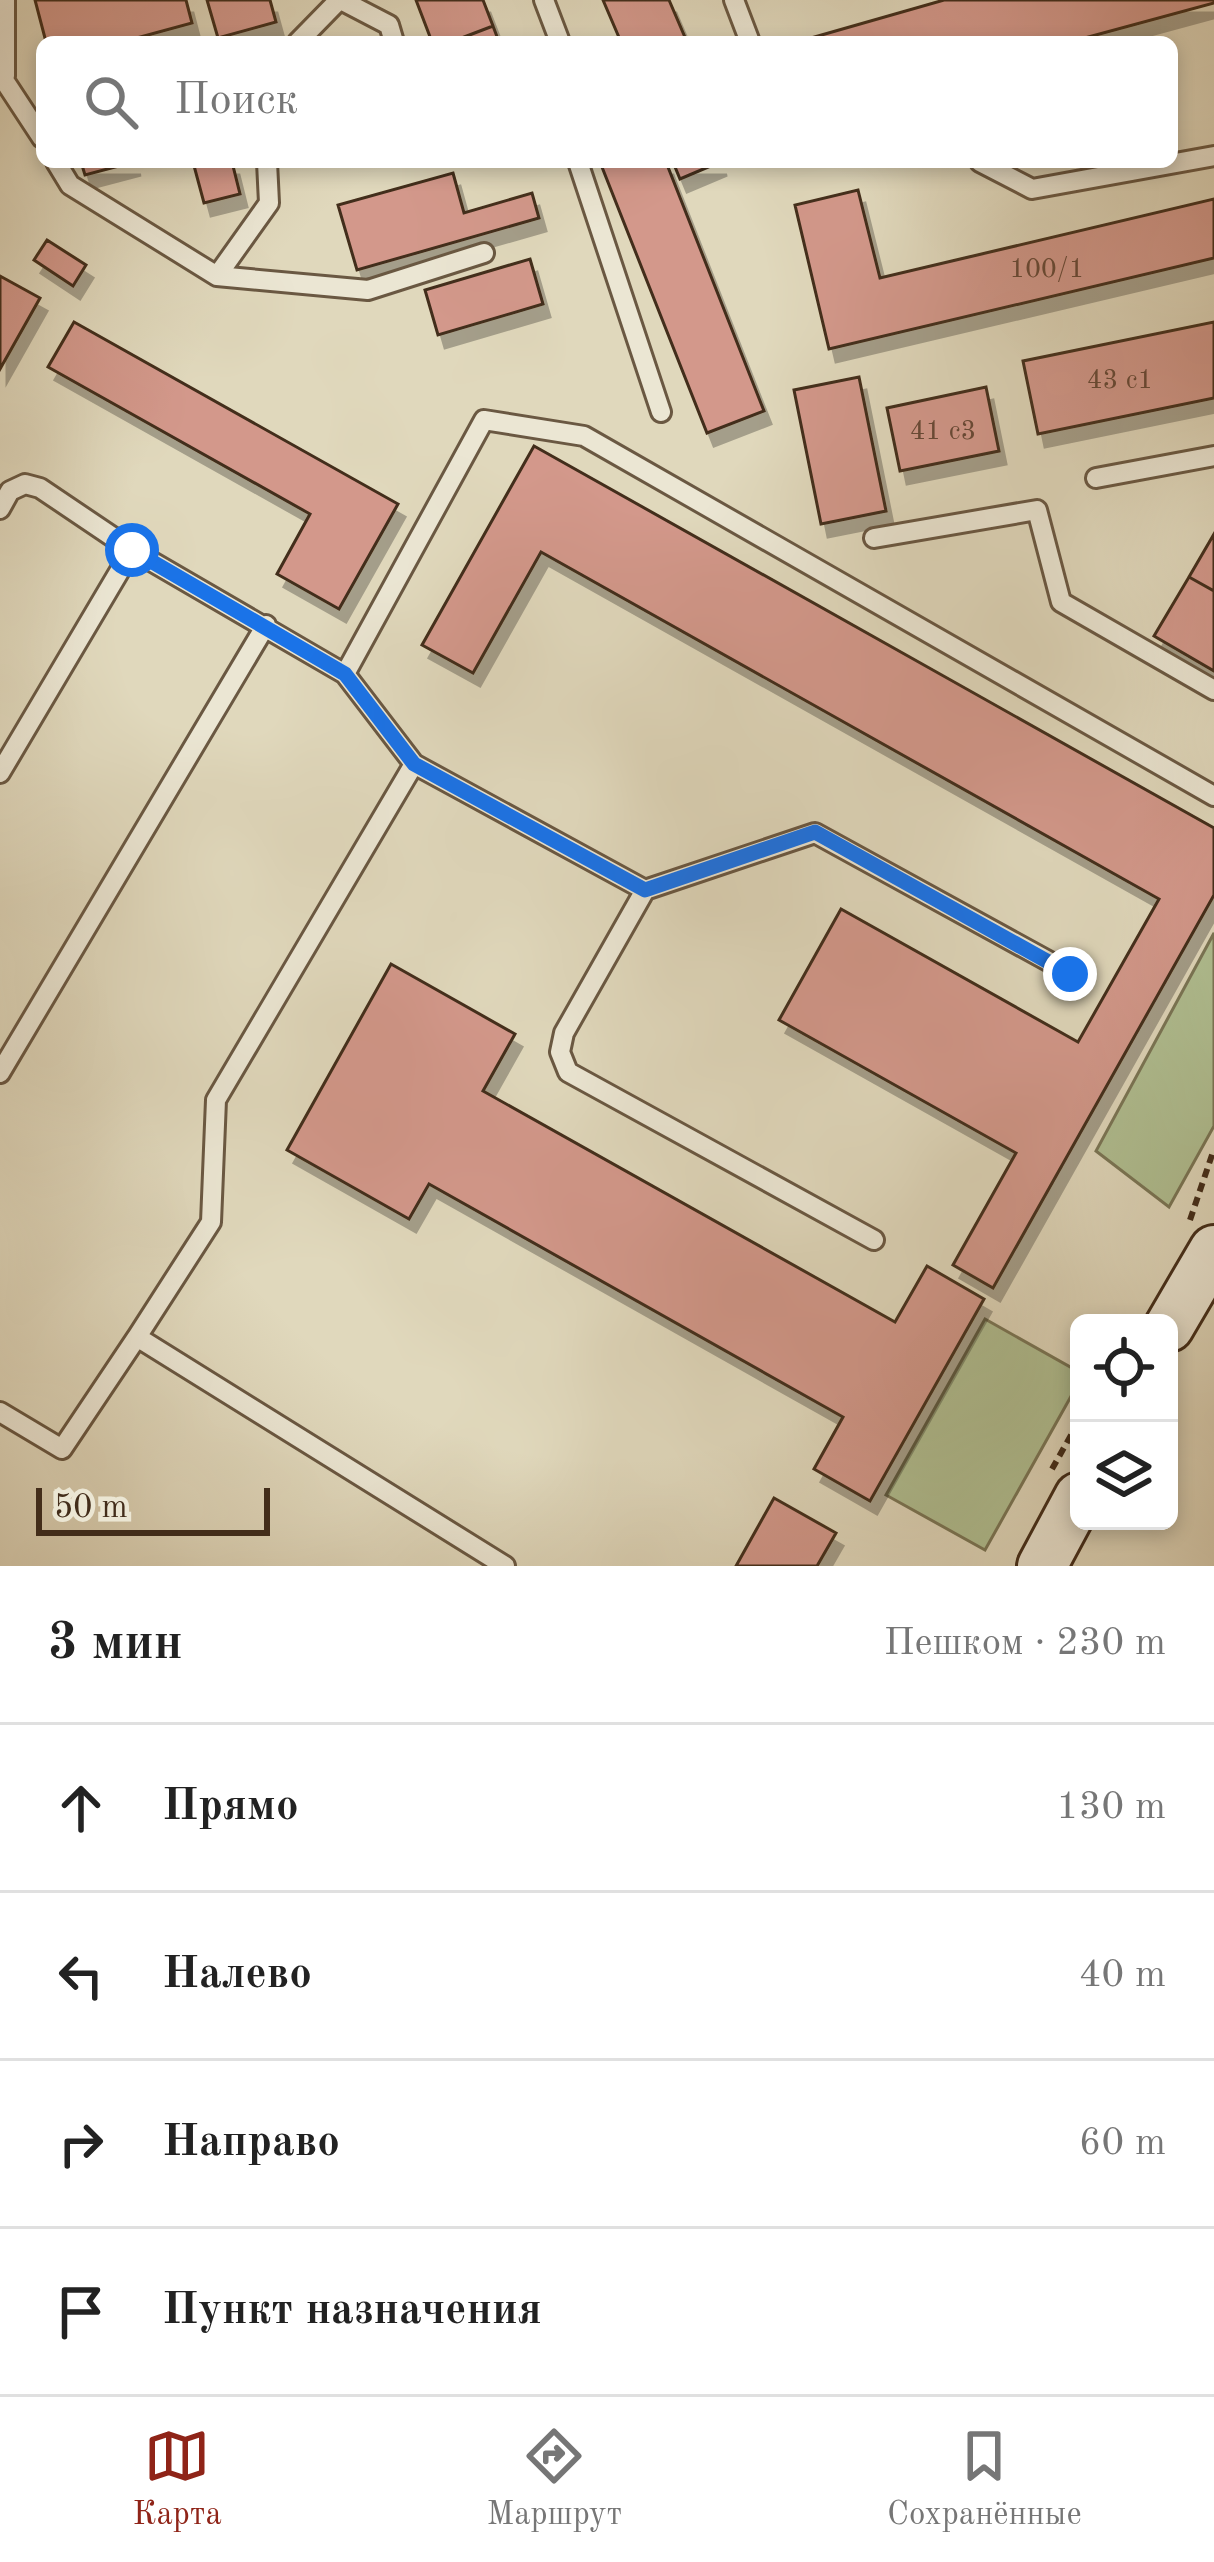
<!DOCTYPE html>
<html lang="ru">
<meta charset="utf-8">
<style>
:root{--surface:#fff;--page:#f2f2f2;--text:#222;--muted:#767676;--line:#e0e0e0;--accent:#8f2418}
body{margin:0;font-family:"Old Standard TT",serif;background:var(--page);color:var(--text)}
.controls{position:absolute;right:36px;bottom:36px;display:grid;overflow:hidden;border-radius:18px;box-shadow:0 6px 18px #0003}
.controls button{width:108px;height:108px;display:grid;place-items:center;padding:0;border:0;border-bottom:3px solid var(--line);background:var(--surface);color:var(--text);font:60px sans-serif}
.scale{position:absolute;left:36px;bottom:30px;width:234px;box-sizing:border-box;padding-left:12px;border:6px solid #432d1a;border-top:0;font-size:33px;line-height:42px;white-space:nowrap;color:#432d1a;-webkit-text-stroke:9px #ebe6d3;paint-order:stroke}
.stop{position:absolute;width:36px;height:36px;margin:-27px;border:9px solid #1a73e8;border-radius:50%;background:#fff}
.stop.end{background:#1a73e8;border-color:#fff;box-shadow:0 3px 12px #0008}
.list{margin:0;padding:0;list-style:none}
h2{display:flex;justify-content:space-between;align-items:center;height:156px;margin:0;padding:0 48px;font-size:51px}
h2 small{font-size:39px;font-weight:400;color:var(--muted)}
.list li{display:grid;grid-template-columns:78px 1fr auto;gap:36px;align-items:center;box-sizing:border-box;height:168px;padding:0 48px;border-top:3px solid var(--line)}
.list b{display:block;font-size:45px;white-space:nowrap}
.list em{font-size:39px;font-style:normal;color:var(--muted)}
.icon{flex:none;width:66px;height:66px;fill:none;stroke:currentColor;stroke-width:2;stroke-linecap:round;stroke-linejoin:round}
.map{position:relative;flex:none;width:1214px;height:1566px;overflow:hidden}
.search{position:absolute;background:var(--surface);box-shadow:0 6px 18px #0003;left:36px;right:36px;top:36px;height:132px;display:flex;align-items:center;gap:30px;box-sizing:border-box;padding:0 42px;border-radius:18px;color:var(--muted);font-size:45px}
.sheet{height:828px;background:var(--surface)}
nav{display:flex;justify-content:space-around;align-items:center;box-sizing:border-box;height:168px;border-top:3px solid var(--line);background:var(--surface);font-size:33px;color:var(--muted)}
nav a{display:grid;justify-items:center;gap:6px}
nav .on{color:var(--accent)}
.map>svg:first-child{display:block}
.green{fill:#b0bf92;stroke:#7a7656;stroke-width:3}
.building{fill:#d3988b;stroke:#432d1a;stroke-width:3;filter:url(#shadow)}
.lines{fill:none;stroke-linecap:round;stroke-linejoin:round}
.service-casing{stroke:#6a5842;stroke-width:24}
.secondary-casing{stroke:#432d1a;stroke-width:54}
.path{stroke:#432d1a;stroke-width:6;stroke-dasharray:9 6;stroke-linecap:butt}
.service{stroke:#ebe6d3;stroke-width:18}
.secondary{stroke:#ebe6d3;stroke-width:48}
.route{stroke:#1a73e8;stroke-width:15}
.labels{text-anchor:middle;stroke-width:12;stroke-linejoin:round;paint-order:stroke}
.number-label{font-size:27px;fill:#674836}
</style>
<div class="map">
<svg width="1214" height="1566" viewBox="0 0 1214 1566">
<defs>
<filter id="shadow"><feDropShadow dx="7" dy="13" stdDeviation="0" flood-color="#0004"/></filter>
</defs>
<rect width="100%" height="100%" fill="#e0d8bc"/>
<filter id="stains"><feTurbulence type="fractalNoise" baseFrequency=".00167" numOctaves="4"/><feColorMatrix values="0 0 0 0 .2 0 0 0 0 .09 0 0 0 0 .02 0 0 0 .5 -.17"/></filter>
<radialGradient id="worn" r=".72"><stop offset=".6" stop-color="#630" stop-opacity="0"/><stop offset="1" stop-color="#630" stop-opacity=".3"/></radialGradient>
<path class="green" d="M1214 933V1126L1169 1207 1096 1151Z
M985 1319 1079 1372V1382L985 1550 886 1495Z"/>
<path class="building" d="M35 0H186L192 23 122 42H46Z
M207 0H270L276 22 218 38Z
M416 0H483L493 26 451 42H432Z
M603 0H669L687 42H621Z
M944 0H1214V3L1070 42H797Z
M493 26 499 42H451Z
M81 162H134L85 175Z
M193 162H232L240 194 204 203Z
M600 162H666L764 411 707 433Z
M673 162H720L680 179Z
M453 173 464 213 532 193 539 218 357 270 338 205Z
M858 190 880 278 1214 199V258L829 349 795 205Z
M47 240 86 265 73 286 34 260Z
M530 259 543 304 438 335 425 290Z
M0 276 40 298 0 369Z
M74 322 398 504 339 609 277 574 310 514 48 367Z
M1214 322V398L1038 434 1023 361Z
M859 377 886 511 821 524 794 390Z
M986 387 999 451 900 471 887 408Z
M534 446 1214 828V895L993 1288 953 1265 1016 1153 779 1020 841 909 1078 1042 1159 899 541 552 473 673 422 645Z
M1214 534V591L1189 577Z
M1189 577 1214 591V671L1154 636Z
M391 964 515 1034 483 1091 895 1322 927 1266 984 1299 870 1501 814 1469 843 1417 429 1184 409 1219 287 1150Z
M774 1498 836 1533 817 1566H736Z"/>
<g class="lines">
<g class="service-casing">
<path id="service" d="M5 0V76
M341 0 389 25 394 42
M544 0 560 42
M734 0 750 42
M298 42 339 0
M0 74 42 138
M56 162 70 185 217 276 368 290 484 253
M578 162 661 412
M980 162 1032 189 1214 156
M217 276 269 203 267 162
M1096 478 1214 456
M0 509 10 491 25 484 40 488 132 550 345 674 414 764 645 890 815 833 1070 973
M874 538 1037 510 1061 602 1214 690
M345 674 484 420 584 436 1214 796
M0 773 132 550
M645 890 564 1033 560 1052 568 1072 874 1240
M0 1073 266 625
M137 1337 211 1222 216 1100 414 764
M0 1412 62 1449 137 1337 505 1566"/>
</g>
<g class="secondary-casing">
<path id="secondary" d="M1169 1327 1214 1250
M1042 1566 1079 1497"/>
</g>
<path class="path" d="M1190 1220 1214 1149
M1052 1469 1079 1421"/>
<use href="#service" class="service"/>
<use href="#secondary" class="secondary"/>
</g>
<g class="lines">
<path class="route" d="M132 550 345 674 414 764 645 890 815 832 1070 974"/>
</g>
<g class="labels">
<g class="number-label">
<text x="1047" y="277">100/1</text>
<text x="1120" y="388">43 с1</text>
<text x="943" y="439">41 с3</text>
</g>
</g>
<rect width="100%" height="100%" filter="url(#stains)"/>
<rect width="100%" height="100%" fill="url(#worn)"/>
</svg>
<div class="controls">
<button><svg class="icon" aria-label="locate" viewBox="0 0 24 24"><circle cx="12" cy="12" r="6"/><path d="M12 2v4M12 18v4M2 12h4M18 12h4"/></svg></button>
<button><svg class="icon" aria-label="layers" viewBox="0 0 24 24"><path d="M12 4l9 5-9 5-9-5zM3 14l9 5 9-5"/></svg></button>
</div>
<div class="scale">50 m</div>
<div class="stop" style="left:132px;top:550px"></div>
<div class="stop end" style="left:1070px;top:974px"></div>
<div class="search"><svg class="icon" aria-label="search" viewBox="0 0 24 24"><circle cx="10" cy="10" r="6"/><path d="M15 15l6 6"/></svg>Поиск</div>
</div>
<section class="sheet">
<h2>3 мин<small>Пешком · 230 m</small></h2>
<ul class="list">
<li><svg class="icon" aria-label="ahead" viewBox="0 0 24 24"><path d="M12 20V5M6 11l6-6 6 6"/></svg><div><b>Прямо</b></div><em>130 m</em></li>
<li><svg class="icon" aria-label="left" viewBox="0 0 24 24"><path d="M17 20v-9H6M10 6l-5 5 5 5"/></svg><div><b>Налево</b></div><em>40 m</em></li>
<li><svg class="icon" aria-label="right" viewBox="0 0 24 24"><path d="M7 20v-9h11M14 6l5 5-5 5"/></svg><div><b>Направо</b></div><em>60 m</em></li>
<li><svg class="icon" aria-label="arrive" viewBox="0 0 24 24"><path d="M6 21V4h12l-3 4 3 4H6"/></svg><div><b>Пункт назначения</b></div></li>
</ul>
</section>
<nav>
<a class="on"><svg class="icon" aria-label="map" viewBox="0 0 24 24"><path d="M3 6l6-2 6 2 6-2v14l-6 2-6-2-6 2zM9 4v14M15 6v14"/></svg>Карта</a>
<a><svg class="icon" aria-label="directions" viewBox="0 0 24 24"><path d="M12 3l9 9-9 9-9-9zM9 14v-3h6M13 9l2 2-2 2"/></svg>Маршрут</a>
<a><svg class="icon" aria-label="saved" viewBox="0 0 24 24"><path d="M7 4h10v16l-5-4-5 4z"/></svg>Сохранённые</a>
</nav>
